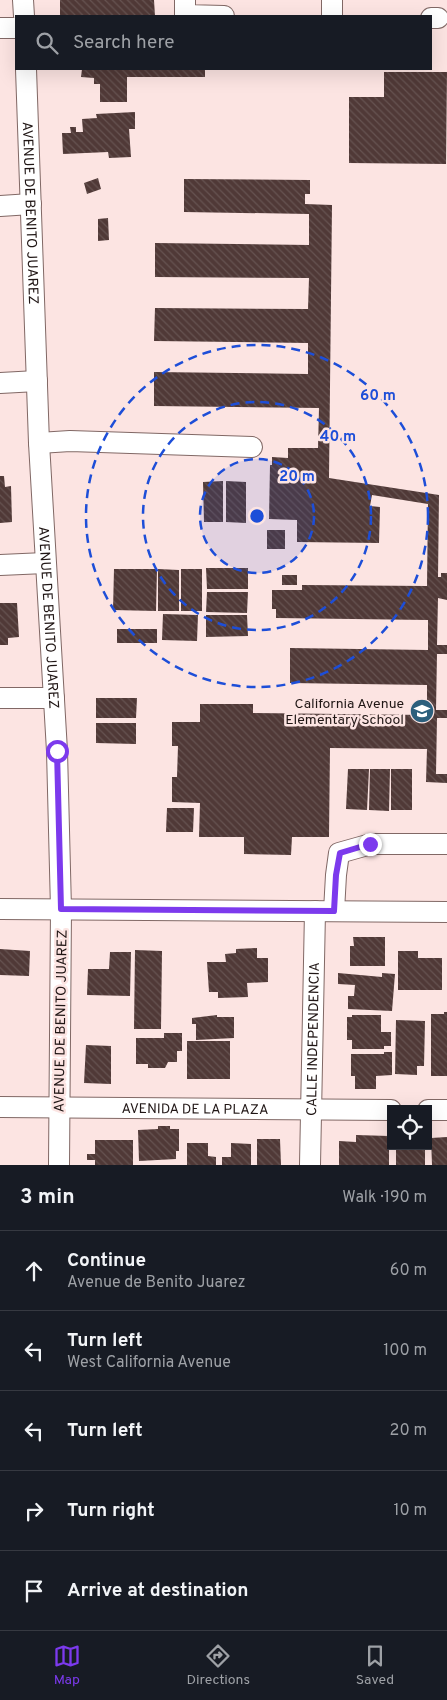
<!DOCTYPE html>
<meta charset="utf-8">
<style>
:root{--surface:#171b24;--page:#242831;--text:#f1f3f6;--muted:#9ea1a6;--line:#363941;--accent:#7c3aed}
body{margin:0;font-family:Overpass,sans-serif;background:var(--page);color:var(--text)}
.controls{position:absolute;right:15px;bottom:15px;display:grid;overflow:hidden;border-radius:0px;box-shadow:0 5px 20px #0002}
.controls button{width:45px;height:45px;display:grid;place-items:center;padding:0;border:0;border-bottom:1px solid var(--line);background:var(--surface);color:var(--text);font:25px sans-serif}
.stop{position:absolute;width:15px;height:15px;margin:-11px;border:4px solid #7c3aed;border-radius:50%;background:#fff}
.stop.end{background:#7c3aed;border-color:#fff;box-shadow:0 1px 5px #0008}
.list{margin:0;padding:0;list-style:none}
h2{display:flex;justify-content:space-between;align-items:center;height:65px;margin:0;padding:0 20px;font-size:21px}
h2 small{font-size:16px;font-weight:400;color:var(--muted)}
.list li{display:grid;grid-template-columns:32px 1fr auto;gap:15px;align-items:center;box-sizing:border-box;height:80px;padding:0 20px;border-top:1px solid var(--line)}
.list b{display:block;font-size:19px;white-space:nowrap}
.list p{margin:0;font-size:16px;white-space:nowrap;color:var(--muted)}
.list em{font-size:16px;font-style:normal;color:var(--muted)}
.icon{flex:none;width:28px;height:28px;fill:none;stroke:currentColor;stroke-width:2;stroke-linecap:round;stroke-linejoin:round}
.map{position:relative;flex:none;width:447px;height:1165px;overflow:hidden}
.search{position:absolute;background:var(--surface);box-shadow:0 5px 20px #0002;left:15px;right:15px;top:15px;height:55px;display:flex;align-items:center;gap:12px;box-sizing:border-box;padding:0 18px;border-radius:0px;color:var(--muted);font-size:19px}
.sheet{height:465px;background:var(--surface)}
nav{display:flex;justify-content:space-around;align-items:center;box-sizing:border-box;height:70px;border-top:1px solid var(--line);background:var(--surface);font-size:14px;color:var(--muted)}
nav a{display:grid;justify-items:center;gap:2px}
nav .on{color:var(--accent)}
.map>svg:first-child{display:block}
.building{fill:url(#building-back-hatch)}
.lines{fill:none;stroke-linecap:round;stroke-linejoin:round}
.minor-casing{stroke:#816865;stroke-width:22}
.minor{stroke:#fff;stroke-width:20}
.route{stroke:#7c3aed;stroke-width:6}
.ring{fill:none;stroke:#1d4ed8;stroke-width:2.5;stroke-dasharray:9 6}
.labels{text-anchor:middle;stroke-width:5;stroke-linejoin:round;paint-order:stroke}
.street-label{font-size:14px;fill:#201615;stroke:#fce4e2}
.poi-label{font-size:14px;fill:#201615;stroke:#fce4e2;text-anchor:end}
.centre{fill:#1d4ed8;stroke:#fce4e2;stroke-width:2.5}
.ring-label{font-size:15px;text-anchor:middle;font-weight:bold;fill:#1d4ed8;stroke:#fce4e2;stroke-width:5;stroke-linejoin:round;paint-order:stroke}
</style>
<div class="map">
<svg width="447" height="1165" viewBox="0 0 447 1165">
<defs>
<pattern id="building-back-hatch" width="6" height="6" patternUnits="userSpaceOnUse" patternTransform="scale(1.25)"><rect width="6" height="6" fill="#503937"/><path d="M-1 5l2 2M0 0l6 6M5-1l2 2" fill="none" stroke="#665351"/></pattern>
</defs>
<rect width="100%" height="100%" fill="#fce4e2"/>
<path class="building" d="M60 0H154L155 16H60Z
M82 69H205V77H127V102H100V84H94V78L81 77Z
M384 72H447L446 164 349 163V97H384Z
M135 112V129H129L131 157 109 158 108 152 63 154 62 133H71L70 127H76V132H83L82 119 97 118 96 114Z
M98 178 101 189 87 194 84 183Z
M184 179 310 180V194H305V204L332 205 329 478 439 495 438 577H441V573H447V600L438 598 437 645H447V654H437L436 710H447V718H437L436 774H447V783L426 782 427 749 330 748 329 837H292L291 855 244 854V837H199L200 803 172 802V777H177L178 746H172V722H200V704H253V713L427 715V685L290 683V648L428 650V620L276 618V609H272V590H302V585L427 586 428 504 372 495 370 506 380 507 379 543 297 542V520L269 519 270 465H272V457L288 458V448H318L319 408 154 406V372L308 374V343L154 341 155 308 308 309 309 278 155 277V243L309 245V214L184 212Z
M108 218 109 240 98 241V219Z
M0 476H4L5 487 11 486 12 522 0 523Z
M223 481V522H204L203 482Z
M226 481 246 482V523L226 522Z
M267 530H285V549H267Z
M206 568H248V589H207Z
M114 569H157L156 611 113 610Z
M158 569 179 570V611H158Z
M181 569H202V611H181Z
M282 575H297V585H282Z
M207 592H248L247 613 206 612Z
M0 603H17L19 637 8 638V645H0Z
M163 614 198 615 197 641 162 640Z
M206 615H247L248 636 206 637Z
M117 629H157V643H117Z
M96 698H137L136 718H96Z
M96 723H136V744L96 743Z
M348 769H369L367 810 346 809Z
M370 769H390L389 811 369 810Z
M391 769H412V810H391Z
M167 808H194L193 832H166Z
M353 937H385V966H350V946H354Z
M257 948V958H268V982L247 983 248 997 218 998V992H209L207 962H226L225 954 236 953V949Z
M0 949 30 951 29 976 0 975Z
M135 950 162 951 161 1029H134Z
M398 951H418V958H442V990H398Z
M110 952H131L130 996 87 995 88 969H109Z
M338 973 382 977V973L395 974 392 1011 348 1009V996H354L355 985 338 984Z
M444 1012H447V1076H431V1014H444Z
M217 1015V1017H234V1038L196 1040V1024H192V1018Z
M352 1015H381V1032H391V1046H384V1049H352V1040H347V1017H352Z
M396 1020 425 1021 424 1066H417V1075L395 1074Z
M164 1033H182V1051H177V1062H168L165 1068H148V1064H136V1038H164Z
M187 1041H230V1079H187Z
M86 1045 111 1046V1084L84 1083Z
M384 1052H392V1075L376 1076V1089H355V1076H351V1054H384Z
M158 1126H170V1129H179V1151H176V1159L139 1161 138 1130 158 1129Z
M356 1135 389 1136V1165H339V1141L356 1142Z
M447 1137V1165H432L431 1138Z
M257 1139H280L281 1165H257Z
M95 1140H133V1165H95V1160H87V1154H95Z
M187 1143H208V1156L216 1157V1165H187Z
M231 1143 251 1144V1165H222V1157H231Z
M425 1146V1165H396V1147Z"/>
<g class="lines">
<g class="minor-casing">
<g id="minor">
<path d="M23 0 24 16"/>
<path d="M185 0V15L224 16"/>
<path d="M332 0V16"/>
<path d="M431 18H438"/>
<path d="M0 28H16"/>
<path id="s1" d="M26 69 39 443 57 751 61 909 59 1165"/>
<path d="M0 206 31 204"/>
<path d="M0 383 37 381"/>
<path d="M39 443 70 441 252 447"/>
<path d="M0 565 45 563"/>
<path d="M0 698H54"/>
<path d="M0 909 447 912"/>
<path d="M334 911 336 875 339 853 371 844H447"/>
<path id="s2" d="M0 1107 391 1110"/>
<path d="M428 1110H447"/>
<path id="s3" d="M310 1165 315 911"/>
</g>
</g>
<use href="#minor" class="minor"/>
</g>
<g class="lines">
<path class="route" d="M57 751 61 909 334 911 336 875 340 853 370 844"/>
</g>
<circle cx="257" cy="516" r="57" fill="#1d4ed8" fill-opacity=".12"/>
<g class="ring">
<circle cx="257" cy="516" r="57"/>
<circle cx="257" cy="516" r="114"/>
<circle cx="257" cy="516" r="171"/>
</g>
<defs>
<g id="school-disc" transform="scale(1.25)"><circle r="9.5" fill="#2c5f7c" stroke="#fce4e2"/><path d="M0-5L7-2L0 1L-7-2ZM-4 1L0 2.5L4 1V4Q0 6-4 4Z" fill="#fff"/></g>
</defs>
<g fill-rule="evenodd">
<use href="#school-disc" x="422" y="711"/>
</g>
<g class="labels">
<g class="street-label">
<text dy="5" stroke="none"><textPath href="#s1" startOffset="144">AVENUE DE BENITO JUAREZ</textPath></text>
<text dy="5" stroke="none"><textPath href="#s1" startOffset="549">AVENUE DE BENITO JUAREZ</textPath></text>
<text transform="translate(60 1021) rotate(-89)" y="5">AVENUE DE BENITO JUAREZ</text>
<text dy="5" stroke="none"><textPath href="#s3" startOffset="126">CALLE INDEPENDENCIA</textPath></text>
<text dy="5" stroke="none"><textPath href="#s2" startOffset="195">AVENIDA DE LA PLAZA</textPath></text>
</g>
<g class="poi-label">
<text x="404" y="708">California Avenue<tspan x="404" dy="16">Elementary School</tspan></text>
</g>
</g>
<circle cx="257" cy="516" r="8" class="centre"/>
<g class="ring-label">
<text x="378" y="400">60 m</text>
<text x="338" y="441">40 m</text>
<text x="297" y="481">20 m</text>
</g>
</svg>
<div class="controls">
<button><svg class="icon" aria-label="locate" viewBox="0 0 24 24"><circle cx="12" cy="12" r="6"/><path d="M12 2v4M12 18v4M2 12h4M18 12h4"/></svg></button>
</div>
<div class="stop" style="left:57px;top:751px"></div>
<div class="stop end" style="left:370px;top:844px"></div>
<div class="search"><svg class="icon" aria-label="search" viewBox="0 0 24 24"><circle cx="10" cy="10" r="6"/><path d="M15 15l6 6"/></svg>Search here</div>
</div>
<section class="sheet">
<h2>3 min<small>Walk · 190 m</small></h2>
<ul class="list">
<li><svg class="icon" aria-label="ahead" viewBox="0 0 24 24"><path d="M12 20V5M6 11l6-6 6 6"/></svg><div><b>Continue</b><p>Avenue de Benito Juarez</p></div><em>60 m</em></li>
<li><svg class="icon" aria-label="left" viewBox="0 0 24 24"><path d="M17 20v-9H6M10 6l-5 5 5 5"/></svg><div><b>Turn left</b><p>West California Avenue</p></div><em>100 m</em></li>
<li><svg class="icon" aria-label="left" viewBox="0 0 24 24"><path d="M17 20v-9H6M10 6l-5 5 5 5"/></svg><div><b>Turn left</b></div><em>20 m</em></li>
<li><svg class="icon" aria-label="right" viewBox="0 0 24 24"><path d="M7 20v-9h11M14 6l5 5-5 5"/></svg><div><b>Turn right</b></div><em>10 m</em></li>
<li><svg class="icon" aria-label="arrive" viewBox="0 0 24 24"><path d="M6 21V4h12l-3 4 3 4H6"/></svg><div><b>Arrive at destination</b></div></li>
</ul>
</section>
<nav>
<a class="on"><svg class="icon" aria-label="map" viewBox="0 0 24 24"><path d="M3 6l6-2 6 2 6-2v14l-6 2-6-2-6 2zM9 4v14M15 6v14"/></svg>Map</a>
<a><svg class="icon" aria-label="directions" viewBox="0 0 24 24"><path d="M12 3l9 9-9 9-9-9zM9 14v-3h6M13 9l2 2-2 2"/></svg>Directions</a>
<a><svg class="icon" aria-label="saved" viewBox="0 0 24 24"><path d="M7 4h10v16l-5-4-5 4z"/></svg>Saved</a>
</nav>
